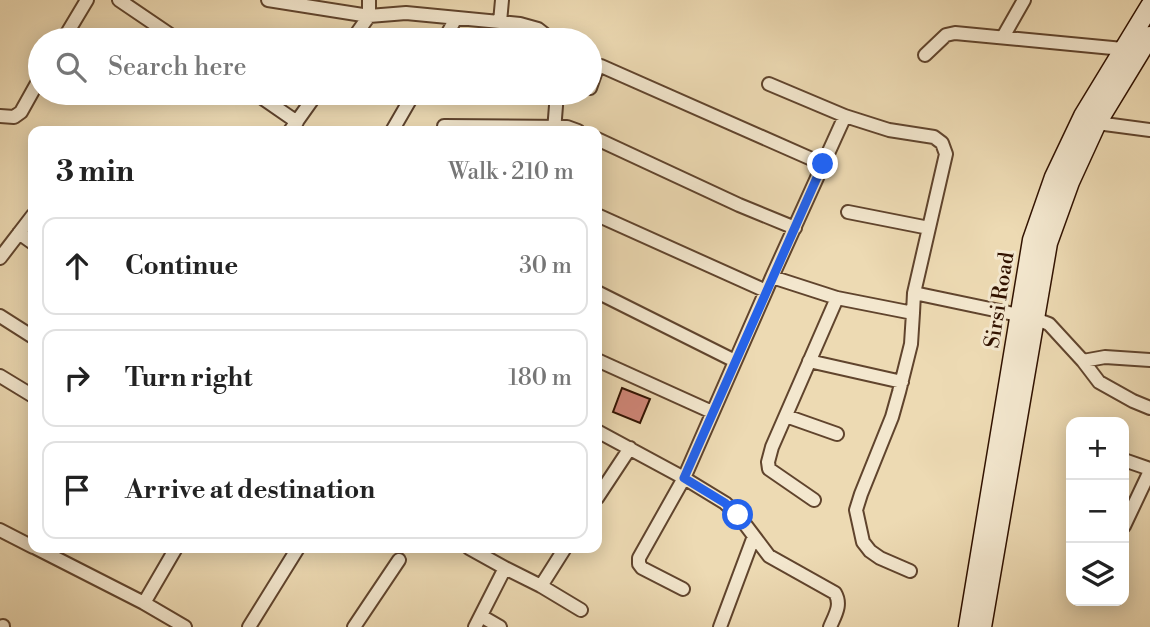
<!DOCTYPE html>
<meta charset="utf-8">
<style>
:root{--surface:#fff;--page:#f2f2f2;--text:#222;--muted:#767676;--line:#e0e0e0}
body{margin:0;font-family:"Libre Bodoni",serif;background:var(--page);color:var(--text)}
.controls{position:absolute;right:21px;bottom:21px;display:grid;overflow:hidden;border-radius:14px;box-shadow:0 4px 18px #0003}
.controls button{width:63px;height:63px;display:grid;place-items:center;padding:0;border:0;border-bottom:2px solid var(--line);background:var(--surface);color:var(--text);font:35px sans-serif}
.stop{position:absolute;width:21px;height:21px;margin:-16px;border:5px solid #2563eb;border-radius:50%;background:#fff}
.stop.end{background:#2563eb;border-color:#fff;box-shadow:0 2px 7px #0008}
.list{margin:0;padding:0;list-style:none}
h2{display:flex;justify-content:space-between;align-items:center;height:91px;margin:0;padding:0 28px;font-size:30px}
h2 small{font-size:23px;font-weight:400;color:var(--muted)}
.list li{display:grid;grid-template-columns:46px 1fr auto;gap:21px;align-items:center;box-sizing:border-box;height:98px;margin:0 14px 14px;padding:0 14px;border:2px solid var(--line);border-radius:14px}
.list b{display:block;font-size:26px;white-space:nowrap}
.list em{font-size:23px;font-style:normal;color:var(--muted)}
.icon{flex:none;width:38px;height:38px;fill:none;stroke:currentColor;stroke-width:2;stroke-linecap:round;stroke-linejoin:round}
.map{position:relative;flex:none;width:1150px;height:627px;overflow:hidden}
.search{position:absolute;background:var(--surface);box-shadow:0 4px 18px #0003;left:28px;top:28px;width:574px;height:77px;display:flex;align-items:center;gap:18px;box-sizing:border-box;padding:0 24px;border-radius:38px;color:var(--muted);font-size:26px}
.panel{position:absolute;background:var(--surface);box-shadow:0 4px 18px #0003;left:28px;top:126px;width:574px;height:427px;border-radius:14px}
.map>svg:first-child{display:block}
.building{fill:#d08678;stroke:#311200;stroke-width:2}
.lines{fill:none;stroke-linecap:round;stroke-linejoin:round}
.minor-casing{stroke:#60442d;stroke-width:16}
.secondary-casing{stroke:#311200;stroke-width:21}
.minor{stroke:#f3e7ce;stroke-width:12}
.secondary{stroke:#f3e7ce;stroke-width:18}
.route{stroke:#2563eb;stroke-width:9}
.labels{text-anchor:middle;stroke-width:6;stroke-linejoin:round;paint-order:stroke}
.street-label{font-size:21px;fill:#311200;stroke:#f3e7ce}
</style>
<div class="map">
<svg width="1150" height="627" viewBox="0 0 1150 627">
<rect width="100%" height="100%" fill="#eddab3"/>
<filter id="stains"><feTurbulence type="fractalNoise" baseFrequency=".00286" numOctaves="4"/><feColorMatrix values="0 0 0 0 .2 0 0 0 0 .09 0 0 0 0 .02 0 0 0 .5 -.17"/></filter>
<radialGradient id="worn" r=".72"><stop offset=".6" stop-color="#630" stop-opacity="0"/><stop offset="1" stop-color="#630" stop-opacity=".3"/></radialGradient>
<path class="building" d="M622 388 650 399 640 423 613 412Z"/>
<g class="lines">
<g class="minor-casing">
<path id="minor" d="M119 0 178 40
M268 0 369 16 406 13 520 24 538 29 552 40
M500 22 502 0
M1003 37 1024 0
M63 40 87 0
M352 40 369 16V0
M444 40 456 18
M925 55 946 35 955 33 1123 49
M769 84 845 116 889 130 934 137 942 143 946 154 914 293 1033 318 1049 324 1083 361 1099 382 1133 401 1150 408
M590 88 597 68 601 66 823 164
M255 93 297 122
M0 116 14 117 21 112 40 78
M1097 123 1150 130
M444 126 567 127 578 131
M290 131 317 93
M392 131 414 93
M554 131 557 93
M597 139 739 205 795 228
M848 212 929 228
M597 215 766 291 772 277 837 298 913 313 914 293
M19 233 33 243
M0 258 33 215
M772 277 845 116
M597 292 735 361
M0 316 33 337
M597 360 712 412
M809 361 902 382
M1083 361 1105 357 1150 360
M0 376 33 396
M786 416 837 434
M597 431 684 478 766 291
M1124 460 1150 469
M597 498 630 448
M814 500 769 469 768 462 772 447 837 298
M1124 526 1150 471
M0 530 33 547
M36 548 144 603 185 627
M469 548 505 568 475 627
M505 568 541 586 565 548
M910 571 880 558 870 551 863 542 856 510 861 494 892 417 899 392 911 344 913 313
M541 586 581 610
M683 589 642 568 639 564V558L684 478 725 503 738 515 769 556 835 593C842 605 835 615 830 627
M144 603 176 548
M481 616 500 627
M3 627V626
M249 627 298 548
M354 627 399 560
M720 627 754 536"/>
</g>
<g class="secondary-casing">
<path id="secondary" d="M968 627 1032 240 1054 177 1083 116 1150 6
M982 627 1048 243 1070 182 1097 123 1150 36"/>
</g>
<use href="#minor" class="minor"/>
<use href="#secondary" class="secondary"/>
</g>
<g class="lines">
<path class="route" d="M738 515 725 503 684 478 823 164"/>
</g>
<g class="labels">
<g class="street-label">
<text transform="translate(999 300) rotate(-81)" y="7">Sirsi Road</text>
</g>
</g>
<rect width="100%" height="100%" filter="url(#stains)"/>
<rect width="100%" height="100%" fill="url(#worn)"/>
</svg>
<div class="controls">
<button>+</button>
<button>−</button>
<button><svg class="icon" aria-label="layers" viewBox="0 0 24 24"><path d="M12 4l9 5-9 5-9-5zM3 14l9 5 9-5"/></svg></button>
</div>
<div class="stop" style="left:738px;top:515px"></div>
<div class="stop end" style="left:823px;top:164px"></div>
<div class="search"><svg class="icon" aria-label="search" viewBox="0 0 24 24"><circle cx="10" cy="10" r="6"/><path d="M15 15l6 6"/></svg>Search here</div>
<section class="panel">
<h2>3 min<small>Walk · 210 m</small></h2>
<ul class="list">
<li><svg class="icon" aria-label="ahead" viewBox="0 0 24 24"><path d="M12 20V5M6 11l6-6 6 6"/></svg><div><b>Continue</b></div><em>30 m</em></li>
<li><svg class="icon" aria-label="right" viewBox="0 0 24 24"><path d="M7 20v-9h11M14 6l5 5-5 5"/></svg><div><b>Turn right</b></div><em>180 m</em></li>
<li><svg class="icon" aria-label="arrive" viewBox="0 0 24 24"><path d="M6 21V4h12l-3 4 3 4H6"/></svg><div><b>Arrive at destination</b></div></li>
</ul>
</section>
</div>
